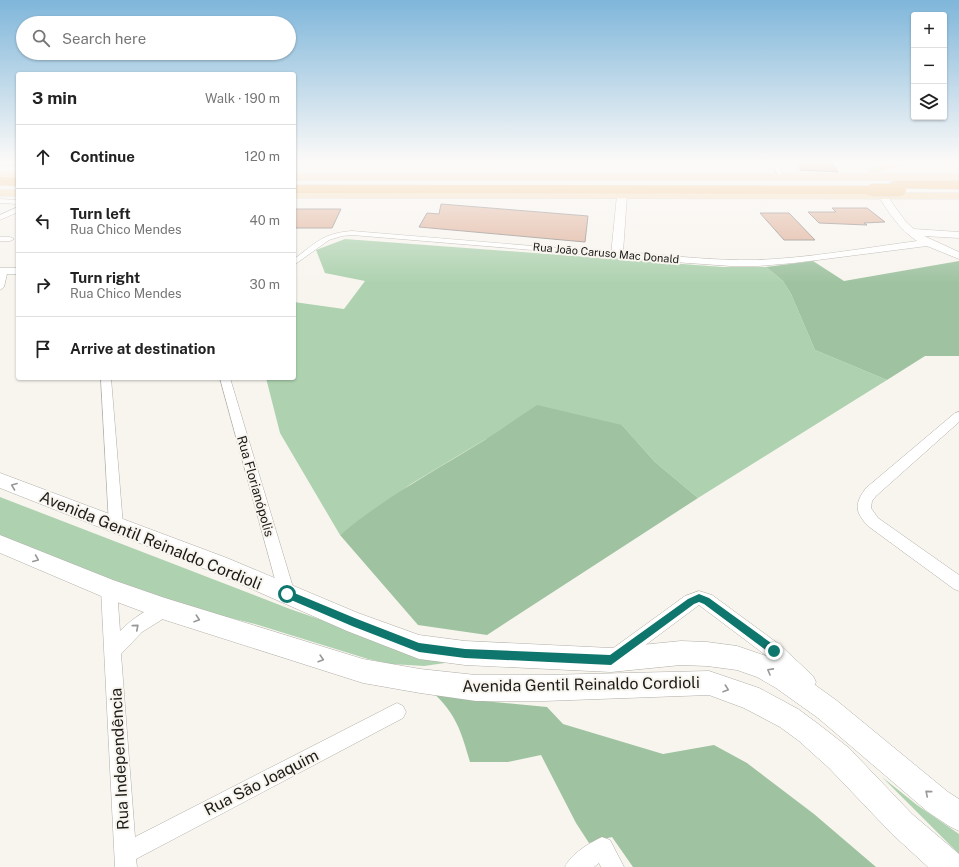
<!DOCTYPE html>
<meta charset="utf-8">
<style>
:root{--surface:#fff;--page:#f6f6f6;--text:#222;--muted:#767676;--line:#e0e0e0}
body{margin:0;font-family:"Public Sans",sans-serif;background:var(--page);color:var(--text)}
.controls{position:absolute;right:12px;top:12px;display:grid;overflow:hidden;border-radius:4px;box-shadow:0 1px 3px #0004}
.controls button{width:36px;height:36px;display:grid;place-items:center;padding:0;border:0;border-bottom:1px solid var(--line);background:var(--surface);color:var(--text);font:20px sans-serif}
.stop{position:absolute;width:12px;height:12px;margin:-9px;border:3px solid #0f766e;border-radius:50%;background:#fff}
.stop.end{background:#0f766e;border-color:#fff;box-shadow:0 1px 4px #0008}
.list{margin:0;padding:0;list-style:none}
h2{display:flex;justify-content:space-between;align-items:center;height:52px;margin:0;padding:0 16px;font-size:17px}
h2 small{font-size:13px;font-weight:400;color:var(--muted)}
.list li{display:grid;grid-template-columns:26px 1fr auto;gap:12px;align-items:center;box-sizing:border-box;height:64px;padding:0 16px;border-top:1px solid var(--line)}
.list b{display:block;font-size:15px;white-space:nowrap}
.list p{margin:0;font-size:13px;white-space:nowrap;color:var(--muted)}
.list em{font-size:13px;font-style:normal;color:var(--muted)}
.icon{flex:none;width:22px;height:22px;fill:none;stroke:currentColor;stroke-width:2;stroke-linecap:round;stroke-linejoin:round}
.map{position:relative;flex:none;width:959px;height:867px;overflow:hidden}
.search{position:absolute;background:var(--surface);box-shadow:0 1px 3px #0004;left:16px;top:16px;width:280px;height:44px;display:flex;align-items:center;gap:10px;box-sizing:border-box;padding:0 14px;border-radius:22px;color:var(--muted);font-size:15px}
.panel{position:absolute;background:var(--surface);box-shadow:0 1px 3px #0004;left:16px;top:72px;width:280px;height:308px;border-radius:4px}
.map>svg:first-child{display:block}
.green{fill:#aed2b0}
.forest{fill:#9fc3a1}
.building{fill:#dfb29b;stroke:#8c8683}
.lines{fill:none;stroke-linecap:round;stroke-linejoin:round}
.street-casing{stroke:#b1aea8;stroke-width:1}
.secondary-casing{stroke:#b1aea8;stroke-width:1}
.primary-casing{stroke:#d2d1d1;stroke-width:1}
.highway-casing{stroke:#d2d1d1;stroke-width:1}
.street{fill:#fff;fill-rule:evenodd}
.secondary{fill:#fff;fill-rule:evenodd}
.primary{fill:#f6dab6;fill-rule:evenodd}
.highway{fill:#f0c186;fill-rule:evenodd}
.highway-bridge-casing{stroke:#d2d1d1;stroke-width:13;stroke-linecap:butt}
.highway-bridge{stroke:#f0c186;stroke-width:12}
.oneway{stroke:#999897}
.route{fill:#0f766e}
.labels{text-anchor:middle;stroke-width:4;stroke-linejoin:round;paint-order:stroke}
.far-street-label{font-size:11px;fill:#1c1b18;stroke:#f8f5ef}
.street-label{font-size:13px;fill:#1c1b18;stroke:#f8f5ef}
.near-street-label{font-size:16px;fill:#1c1b18;stroke:#f8f5ef}
</style>
<div class="map">
<svg width="959" height="867" viewBox="0 0 959 867">
<rect width="100%" height="100%" fill="#f8f5ef"/>
<path class="green" d="M345 239 723 267H766L783 281 791 294 815 350 887 380 698 498 655 462 622 425 486 439 411 484 340 535 280 433 266 378H294V302L344 309 365 281 325 273 316 250Z
M0 497 290 609 445 663 424 666 391 664 368 659 255 624 194 609 79 569 0 536Z
M882 777 917 805 959 834V854Z"/>
<path class="forest" d="M813 261 844 281 959 261V356H925L887 380 815 350 791 294 783 281 766 267Z
M537 405 622 425 655 462 698 498 487 635 418 625 340 535C384 498 434 471 483 441 502 429 519 417 537 405Z
M431 691 483 701 547 707 563 724 663 754 714 745 747 763 814 814 876 867H633L612 837 589 843 576 823 541 755 508 762H470C461 731 456 713 431 691Z"/>
<path class="building" d="M800 161H831L838 172 800 170Z
M441 204 588 216 585 242 419 227 427 213 439 214Z
M832 208H867L885 222 864 223 867 225 819 223 808 212H836Z
M294 209H341L332 228H294Z
M760 213H789L815 240H784Z"/>
<g class="lines">
<g class="street-casing">
<path id="street" d="M771 161H777L784 177 783 178H779Z
M0 199 18 200V204L0 203Z
M18 207V212L0 220V215Z
M352 231 617 253 621 255 617 257 352 235 342 236 329 240 294 265V259C316 243 323 233 352 231Z
M0 237H10L14 239 10 241H0Z
M0 268H18V274H7L4 287 0 290Z
M101 378H111L123 525 121 529 116 531 111 529 109 525Z
M220 378H230L295 594 293 599 287 601 281 599 279 594Z
M959 412V422L876 496 872 501 871 508 878 518 959 575V591L954 589 868 526C855 512 854 504 866 488L955 413Z
M109 582 114 584 117 589 120 631C133 618 148 608 165 602L171 604 173 609 171 614 142 632 121 654 135 837 391 706 397 703 403 706 406 712 403 718 136 859 137 867H115L101 589 104 584Z
M699 591 712 595 780 645 813 676 816 682 813 688 807 691 801 688 768 657 699 605 624 661 618 663 612 661 610 655 612 649 685 596Z
M602 837 610 840 624 867H601L599 863 594 867H565C571 854 589 843 602 837Z"/>
</g>
<g class="secondary-casing">
<path id="secondary" d="M0 165 18 166V172L0 171Z
M622 192 627 195 623 252C667 255 712 261 757 260 808 258 865 248 917 241 899 229 890 214 878 196L883 193 886 194 906 222 914 229 959 232V238L924 236 959 252V259L927 246 794 263 758 266H731L617 258 613 257 611 255 617 195Z
M0 473 227 558 358 613 419 635 465 641 611 648 681 641 707 642 737 646 772 658 794 670 836 700 948 792 959 799V831L949 826 928 812 818 718 776 688 757 677 737 670 707 666 681 665 611 672 465 665 419 659 347 631 213 572 0 488Z
M0 535 113 580 165 598 363 659 420 669 476 675H544L709 671 759 688 798 709 817 723 849 748 912 814 959 854V867H928L892 834 829 768 799 741 780 727 744 708 709 695 544 701H476L420 693 363 683 165 620 101 596 0 553Z"/>
</g>
<g class="primary-casing">
<path id="primary" d="M894 161H913L911 163 888 168 873 174 868 171 882 164Z
M0 171 18 172V178L0 177Z
M294 174H959V180H294Z
M0 190H18V196H0Z
M294 192 959 193V199L294 198Z"/>
</g>
<g class="highway-casing">
<path id="highway" d="M0 177 18 178V186L0 185Z
M895 181H959V189L891 188 889 185 891 182Z
M294 185 872 186 876 187 878 190 876 193 872 194 294 193Z"/>
</g>
<use href="#street" class="street"/>
<use href="#secondary" class="secondary"/>
<use href="#primary" class="primary"/>
<use href="#highway" class="highway"/>
<g class="highway-bridge-casing">
<path id="highway-bridge" d="M872 190H900"/>
</g>
<use href="#highway-bridge" class="highway-bridge"/>
</g>
<defs><path id="oneway-chevron" d="M-2-3.5L2.5 0L-2 3.5" fill="none" stroke-width="1.6" stroke-linecap="round" stroke-linejoin="round"/></defs>
<g class="oneway">
<use href="#oneway-chevron" transform="translate(14 486) rotate(-159)"/>
<use href="#oneway-chevron" transform="translate(36 559) rotate(23)"/>
<use href="#oneway-chevron" transform="translate(197 619) rotate(18)"/>
<use href="#oneway-chevron" transform="translate(136 627) rotate(-40)"/>
<use href="#oneway-chevron" transform="translate(321 659) rotate(17)"/>
<use href="#oneway-chevron" transform="translate(770 671) rotate(-151)"/>
<use href="#oneway-chevron" transform="translate(726 689) rotate(19)"/>
<use href="#oneway-chevron" transform="translate(928 793) rotate(-140)"/>
</g>
<linearGradient id="sky" x2="0" y2="1"><stop stop-color="#7fb6da"/><stop offset="0.57" stop-color="#fcfaf8"/><stop offset="1" stop-color="#fcfaf8" stop-opacity="0"/></linearGradient>
<rect width="959" height="283" fill="url(#sky)"/>
<path class="route" d="M287 590 357 619 419 643 465 649 610 655 688 599 699 594 709 598 778 648 779 651 778 654 774 655 771 654 704 604 699 602 694 604 611 665 465 658 419 652 352 626 284 597 282 594 284 591Z"/>
<g class="labels">
<g class="far-street-label">
<text transform="translate(606 253) rotate(5)" y="4">Rua João Caruso Mac Donald</text>
</g>
<g class="street-label">
<text transform="translate(256 486) rotate(74)" y="5">Rua Florianópolis</text>
</g>
<g class="near-street-label">
<text transform="translate(151 540) rotate(22)" y="6">Avenida Gentil Reinaldo Cordioli</text>
<text transform="translate(581 684) rotate(-1)" y="6">Avenida Gentil Reinaldo Cordioli</text>
<text transform="translate(119 759) rotate(-93)" y="6">Rua Independência</text>
<text transform="translate(261 782) rotate(-27)" y="6">Rua São Joaquim</text>
</g>
</g>
</svg>
<div class="controls">
<button>+</button>
<button>−</button>
<button><svg class="icon" aria-label="layers" viewBox="0 0 24 24"><path d="M12 4l9 5-9 5-9-5zM3 14l9 5 9-5"/></svg></button>
</div>
<div class="stop" style="left:287px;top:594px"></div>
<div class="stop end" style="left:774px;top:651px"></div>
<div class="search"><svg class="icon" aria-label="search" viewBox="0 0 24 24"><circle cx="10" cy="10" r="6"/><path d="M15 15l6 6"/></svg>Search here</div>
<section class="panel">
<h2>3 min<small>Walk · 190 m</small></h2>
<ul class="list">
<li><svg class="icon" aria-label="ahead" viewBox="0 0 24 24"><path d="M12 20V5M6 11l6-6 6 6"/></svg><div><b>Continue</b></div><em>120 m</em></li>
<li><svg class="icon" aria-label="left" viewBox="0 0 24 24"><path d="M17 20v-9H6M10 6l-5 5 5 5"/></svg><div><b>Turn left</b><p>Rua Chico Mendes</p></div><em>40 m</em></li>
<li><svg class="icon" aria-label="right" viewBox="0 0 24 24"><path d="M7 20v-9h11M14 6l5 5-5 5"/></svg><div><b>Turn right</b><p>Rua Chico Mendes</p></div><em>30 m</em></li>
<li><svg class="icon" aria-label="arrive" viewBox="0 0 24 24"><path d="M6 21V4h12l-3 4 3 4H6"/></svg><div><b>Arrive at destination</b></div></li>
</ul>
</section>
</div>
